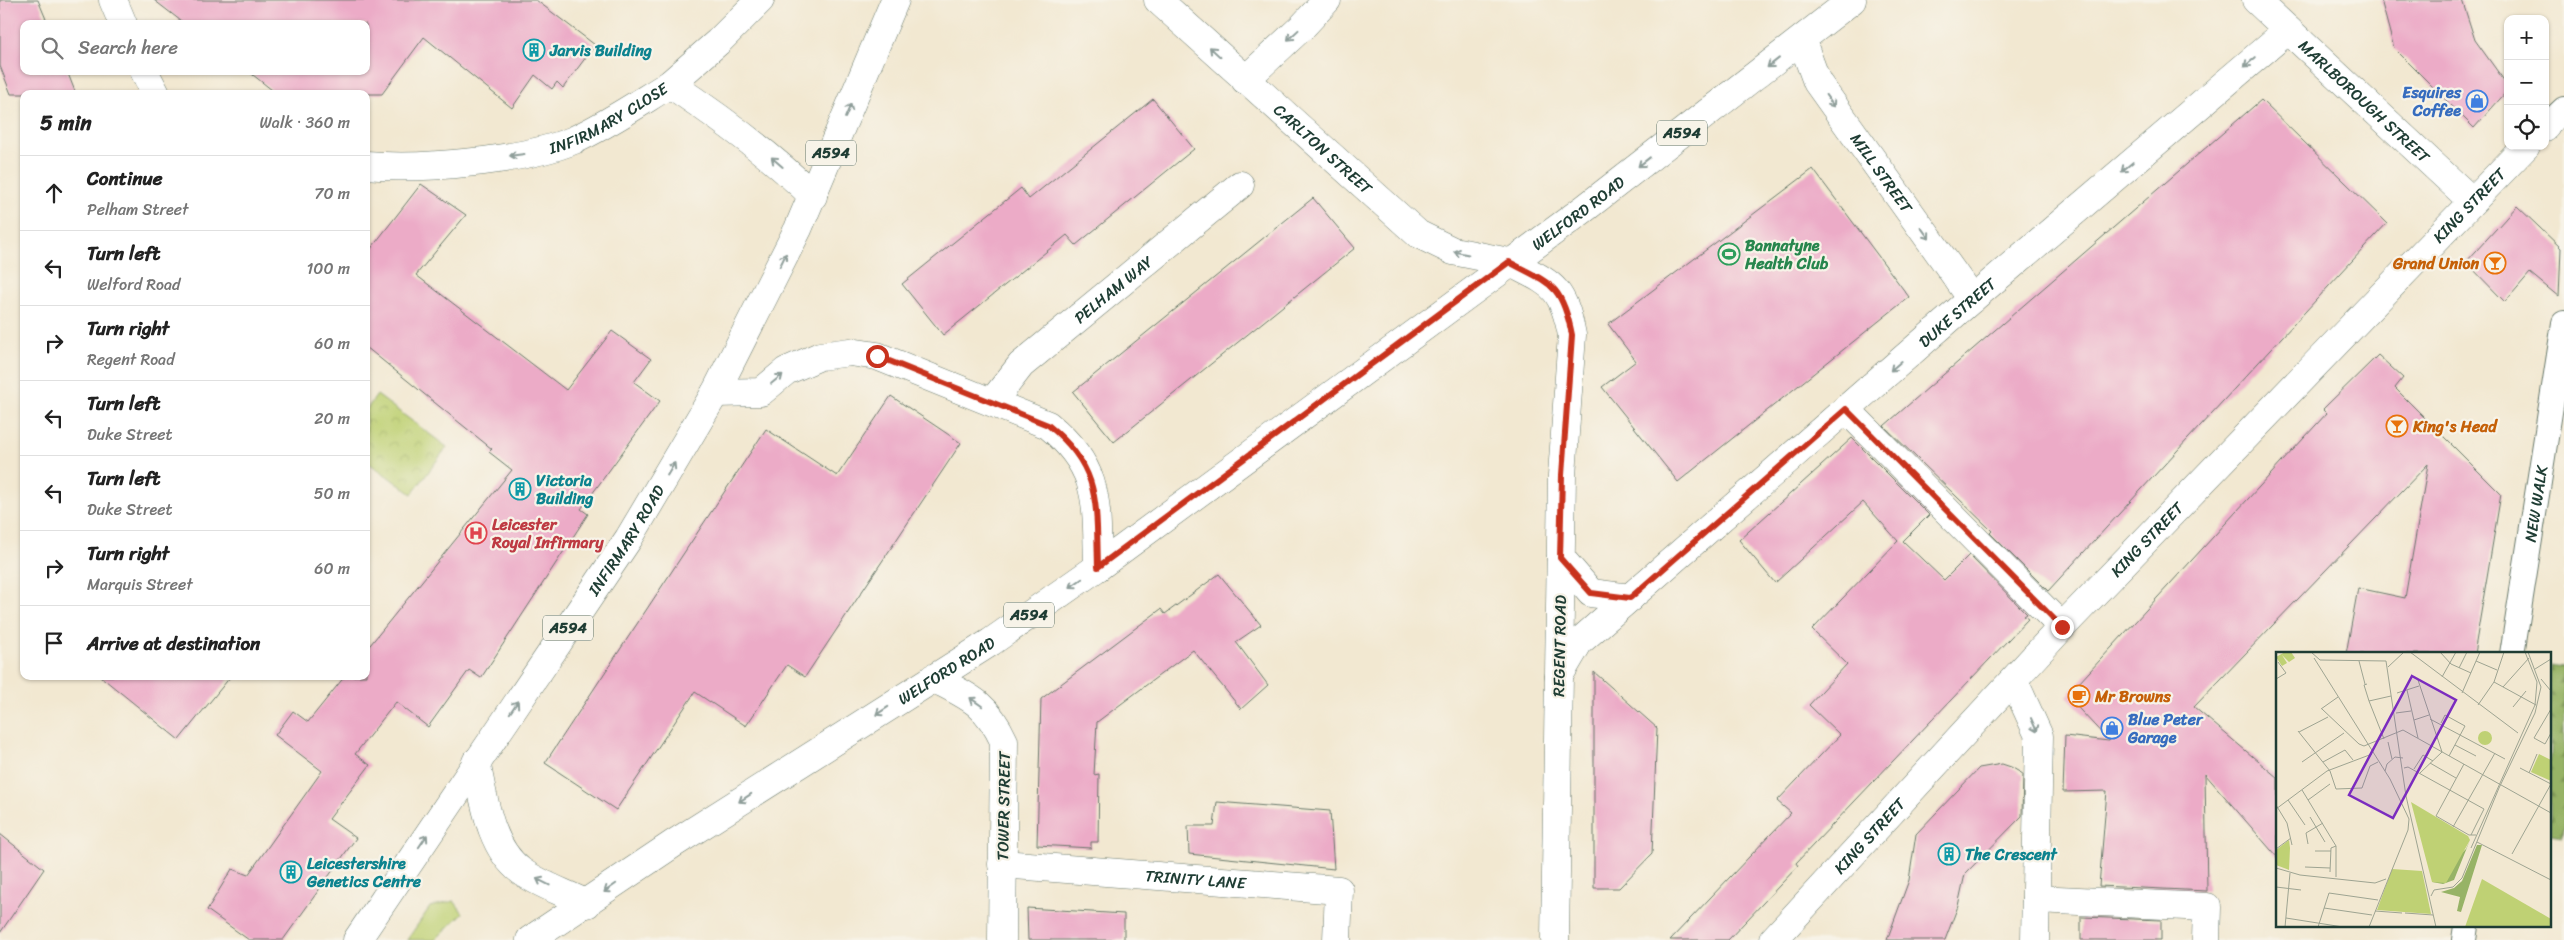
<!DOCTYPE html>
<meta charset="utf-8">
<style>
:root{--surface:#fff;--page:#f2f2f2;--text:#222;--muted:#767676;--line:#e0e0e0}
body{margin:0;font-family:Sriracha,sans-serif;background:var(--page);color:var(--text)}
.controls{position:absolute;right:15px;top:15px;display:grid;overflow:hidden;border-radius:10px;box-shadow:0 1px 4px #0004}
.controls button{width:45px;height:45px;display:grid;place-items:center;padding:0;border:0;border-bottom:1px solid var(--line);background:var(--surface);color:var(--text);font:25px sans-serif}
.stop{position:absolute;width:15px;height:15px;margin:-11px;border:4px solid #c8321e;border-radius:50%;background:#fff}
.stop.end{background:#c8321e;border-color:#fff;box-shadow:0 1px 5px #0008}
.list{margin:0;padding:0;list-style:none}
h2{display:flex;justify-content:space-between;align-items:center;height:65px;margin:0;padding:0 20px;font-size:21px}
h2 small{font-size:16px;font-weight:400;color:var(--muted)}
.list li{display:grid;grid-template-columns:32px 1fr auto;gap:15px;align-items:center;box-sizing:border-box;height:75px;padding:0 20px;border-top:1px solid var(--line)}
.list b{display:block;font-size:19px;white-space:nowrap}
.list p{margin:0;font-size:16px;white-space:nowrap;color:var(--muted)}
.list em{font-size:16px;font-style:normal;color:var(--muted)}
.icon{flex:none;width:28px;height:28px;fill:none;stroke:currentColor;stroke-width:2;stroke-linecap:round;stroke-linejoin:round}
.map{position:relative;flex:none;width:2564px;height:940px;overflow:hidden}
.search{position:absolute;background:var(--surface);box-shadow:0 1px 4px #0004;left:20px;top:20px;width:350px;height:55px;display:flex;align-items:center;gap:12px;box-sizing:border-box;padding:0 18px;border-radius:10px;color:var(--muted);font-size:19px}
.panel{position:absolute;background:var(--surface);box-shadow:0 1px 4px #0004;left:20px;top:90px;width:350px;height:590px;border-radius:10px}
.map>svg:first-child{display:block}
.grass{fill:#bfd174;stroke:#6f8754}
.forest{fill:url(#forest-firs);stroke:#5b784d}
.park{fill:url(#park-crowns);stroke:#6f8754}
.building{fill:#ecabc7}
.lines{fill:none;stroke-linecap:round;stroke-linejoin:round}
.pedestrian-casing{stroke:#69796b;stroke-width:26}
.minor-casing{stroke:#69796b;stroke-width:29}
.tertiary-casing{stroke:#69796b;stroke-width:29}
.primary-casing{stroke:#69796b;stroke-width:29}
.pedestrian{stroke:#fff;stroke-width:24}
.minor{stroke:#fff;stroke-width:28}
.tertiary{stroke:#fff;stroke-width:28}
.primary{stroke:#fff;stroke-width:28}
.oneway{stroke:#8f9e9a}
.route{stroke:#c8321e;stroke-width:6}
.labels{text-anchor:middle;stroke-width:4.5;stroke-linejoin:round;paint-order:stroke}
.shield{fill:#f7f3e8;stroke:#60746a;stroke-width:1}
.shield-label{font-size:15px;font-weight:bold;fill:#1f3d34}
.culture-label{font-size:16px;font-weight:bold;fill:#0d838f;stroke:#f7f3e8;text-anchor:start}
.shop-label{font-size:16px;font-weight:bold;fill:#366cbe;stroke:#f7f3e8;text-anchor:end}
.street-label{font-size:16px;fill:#1f3d34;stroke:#f7f3e8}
.leisure-label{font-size:16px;font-weight:bold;fill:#27864d;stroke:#f7f3e8;text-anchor:start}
.food-label{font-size:16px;font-weight:bold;fill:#c56008;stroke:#f7f3e8;text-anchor:start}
.health-label{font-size:16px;font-weight:bold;fill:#be3a42;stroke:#f7f3e8;text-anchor:start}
.inset-road{fill:none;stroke:#9ea492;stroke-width:1}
.view{fill:#7b2cbf;fill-opacity:0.15;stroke:#7b2cbf;stroke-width:2.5}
.inset-edge{fill:none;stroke:#1f3d34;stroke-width:2.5}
</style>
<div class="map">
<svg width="2564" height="940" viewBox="0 0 2564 940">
<defs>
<pattern id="forest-firs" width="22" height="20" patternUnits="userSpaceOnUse" patternTransform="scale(1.25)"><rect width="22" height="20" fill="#97b366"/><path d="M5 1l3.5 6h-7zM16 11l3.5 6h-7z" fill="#7b9355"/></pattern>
<pattern id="park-crowns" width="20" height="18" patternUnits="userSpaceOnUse" patternTransform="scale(1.25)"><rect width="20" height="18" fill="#bfd174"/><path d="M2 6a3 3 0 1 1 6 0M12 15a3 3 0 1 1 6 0" fill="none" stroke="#a4b465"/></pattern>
</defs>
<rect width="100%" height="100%" fill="#f7f3e8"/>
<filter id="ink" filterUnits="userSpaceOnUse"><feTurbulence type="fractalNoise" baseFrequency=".02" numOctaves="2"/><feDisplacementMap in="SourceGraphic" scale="10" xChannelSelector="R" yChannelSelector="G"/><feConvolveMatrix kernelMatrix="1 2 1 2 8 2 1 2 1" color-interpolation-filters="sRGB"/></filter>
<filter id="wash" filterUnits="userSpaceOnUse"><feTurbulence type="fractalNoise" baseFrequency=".0096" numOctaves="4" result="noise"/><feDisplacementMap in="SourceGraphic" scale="20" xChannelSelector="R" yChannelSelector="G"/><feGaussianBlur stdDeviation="1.12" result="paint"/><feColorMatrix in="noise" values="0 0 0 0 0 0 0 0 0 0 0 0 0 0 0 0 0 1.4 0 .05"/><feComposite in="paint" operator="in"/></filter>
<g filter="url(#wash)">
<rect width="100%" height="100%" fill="#f2e8d1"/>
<path class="grass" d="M454 901 463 913 435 940H407L430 907Z"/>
<path class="forest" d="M2550 665 2564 667V822L2562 836 2550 834Z"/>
<path class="park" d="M377 395 447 447 412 494 366 461V410Z"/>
<g id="blocks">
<path class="building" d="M0 0H38L48 24H24V71H67L76 94H11L0 66Z
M154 0H536L595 45 563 88 557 82 552 89 535 75 512 108 424 37 382 94H277L248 71H366V24H185Z
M2381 0H2462L2475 40 2508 86V90L2474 128 2394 48Z
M1153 99 1194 149 1076 245 1067 235 943 335 902 284 1021 188 1029 199Z
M2261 100 2387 223 2048 591 1990 533 1992 531 1884 426Z
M1813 169 1909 297 1678 482 1602 387 1636 361 1608 324Z
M421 184 466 215 416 275 566 390 612 331 651 359 634 382 660 401 581 509 588 514 481 678 469 670 428 727 396 702 355 754 370 765 329 819 356 838 283 940H249L207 910 232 869 248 875 322 771 275 735 293 711 308 722 345 676H366V650L512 470 489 452 492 449 366 347V255Z
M1313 198 1355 248 1114 442 1073 392Z
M2517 206 2561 248 2559 297 2530 273 2505 302 2466 262Z
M2378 355 2403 378 2395 388 2501 494 2474 654H2346L2358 588 2405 598 2428 464 2194 707 2278 778V858L2205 774 2207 891 2099 886 2107 791 2063 792 2065 736 2109 741 2067 696 2327 413 2323 409Z
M891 396 961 443 805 677 787 665 746 726 695 692 616 810 545 763 766 429 837 476Z
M1852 438 1929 515 1903 541 1944 580 1969 555 2027 614 2024 616 2028 619 1796 863 1798 866 1728 940H1670L1791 813 1777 801 1840 735 1809 705 1847 664 1812 630 1898 541 1863 502 1775 583 1739 540Z
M1219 574 1261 625 1236 642 1268 685 1241 709 1193 650 1097 722 1094 775 1099 774 1098 842H1091V848L1037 845 1041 699 1161 609 1165 614Z
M1594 672 1657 728 1652 854 1619 888H1594Z
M100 676H231L179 740Z
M2002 764 2011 767 2023 774 2022 816 1965 874 1958 906 1945 940H1887L1909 880 1916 834 1979 768Z
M1217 802 1330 811 1334 869 1189 854 1188 826H1214Z
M0 834 44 869 0 933Z
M1027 908 1124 914V940H1028Z
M2081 917 2161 920V940H2081Z"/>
</g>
</g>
<g filter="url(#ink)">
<use href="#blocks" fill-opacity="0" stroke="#69796b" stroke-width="1"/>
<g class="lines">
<g class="pedestrian-casing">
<g id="pedestrian">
<path d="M2546 126 2564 109"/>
<path id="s1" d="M2512 654 2564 323"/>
<path d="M2464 940 2466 926"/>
</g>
</g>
<g class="minor-casing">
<g id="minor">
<path d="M113 0 123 24"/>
<path id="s2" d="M1158 0 1418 234 1453 251 1509 262"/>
<path id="s3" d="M2256 0 2472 201"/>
<path id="s4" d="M1802 41 1817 82 1972 299"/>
<path d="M144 71 156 94"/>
<path d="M1245 80 1303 26 1327 0"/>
<path d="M670 84 718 42 760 0"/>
<path d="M2545 127 2546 126"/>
<path id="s5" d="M366 165C421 170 524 161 574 140 607 125 639 103 670 84 721 118 769 153 813 196"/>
<path d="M715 393 761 392 786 371 820 356 850 352 877 356 1048 425C1102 469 1096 505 1098 567"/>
<path id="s6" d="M993 401 1021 365 1240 185"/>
<path d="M1846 409 2062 627"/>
<path d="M1561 558 1591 593 1630 598"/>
<path id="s7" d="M1559 676 1579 642 1972 299 2288 30"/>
<path d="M933 678C969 697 986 702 1004 741L1002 940"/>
<path d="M2014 681 2039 736 2035 940"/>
<path id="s8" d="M1002 864 1339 890 1337 940"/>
<path d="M2036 899 2207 907 2206 940"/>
<path id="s9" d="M1773 940 2062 627 2526 146"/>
</g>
</g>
<g class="tertiary-casing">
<path id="tertiary" d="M1509 262C1551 284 1562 284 1572 335L1562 475 1555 940"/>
</g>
<g class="primary-casing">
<g id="primary">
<path d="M476 762C484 798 489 847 521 871 540 885 566 893 587 904"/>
<path id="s10" d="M357 940 629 538 715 393 798 229 895 0"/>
<path id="s11" d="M530 940 673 844 991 642 1098 567 1584 209 1852 0"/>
</g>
</g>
<use href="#pedestrian" class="pedestrian"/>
<use href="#minor" class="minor"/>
<use href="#tertiary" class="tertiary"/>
<use href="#primary" class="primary"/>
</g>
<defs><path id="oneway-shaft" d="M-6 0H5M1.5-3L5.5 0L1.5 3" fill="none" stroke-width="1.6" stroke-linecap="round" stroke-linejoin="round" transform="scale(1.25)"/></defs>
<g class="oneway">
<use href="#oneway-shaft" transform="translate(1293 35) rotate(137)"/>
<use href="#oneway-shaft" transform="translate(1215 52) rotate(-137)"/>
<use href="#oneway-shaft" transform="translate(2250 62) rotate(140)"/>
<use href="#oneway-shaft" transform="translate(1773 63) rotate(142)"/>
<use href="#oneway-shaft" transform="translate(1830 101) rotate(54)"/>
<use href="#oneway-shaft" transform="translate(848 111) rotate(-67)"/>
<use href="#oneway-shaft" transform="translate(517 155) rotate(173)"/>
<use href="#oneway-shaft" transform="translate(777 162) rotate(-139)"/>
<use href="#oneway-shaft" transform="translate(1644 162) rotate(142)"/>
<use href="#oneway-shaft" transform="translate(2127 167) rotate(140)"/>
<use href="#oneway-shaft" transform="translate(1925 233) rotate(54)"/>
<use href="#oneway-shaft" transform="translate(1461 253) rotate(-168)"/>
<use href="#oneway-shaft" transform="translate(783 260) rotate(-64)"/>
<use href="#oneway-shaft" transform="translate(1896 366) rotate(139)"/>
<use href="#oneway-shaft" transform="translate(777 379) rotate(-39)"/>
<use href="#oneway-shaft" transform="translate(671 469) rotate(-59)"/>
<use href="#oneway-shaft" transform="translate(1076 583) rotate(145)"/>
<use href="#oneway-shaft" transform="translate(976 702) rotate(-145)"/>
<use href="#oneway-shaft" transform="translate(514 707) rotate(-56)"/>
<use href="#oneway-shaft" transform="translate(882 711) rotate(147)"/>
<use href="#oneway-shaft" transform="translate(2034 725) rotate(66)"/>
<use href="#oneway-shaft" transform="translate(745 798) rotate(147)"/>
<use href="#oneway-shaft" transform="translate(423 841) rotate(-56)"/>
<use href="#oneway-shaft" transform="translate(543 882) rotate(-153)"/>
<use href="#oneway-shaft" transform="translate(610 888) rotate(145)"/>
</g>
</g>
<g class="lines" filter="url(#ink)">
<path class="route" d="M877 356 1048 425C1102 468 1096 505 1098 567L1509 262C1551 284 1562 284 1572 335L1562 475 1560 558 1591 593 1630 598 1846 409 2062 627"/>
</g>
<defs>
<g id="building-ring" transform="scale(1.125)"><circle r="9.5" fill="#f7f3e8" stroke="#0f9aa8" stroke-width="1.5"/><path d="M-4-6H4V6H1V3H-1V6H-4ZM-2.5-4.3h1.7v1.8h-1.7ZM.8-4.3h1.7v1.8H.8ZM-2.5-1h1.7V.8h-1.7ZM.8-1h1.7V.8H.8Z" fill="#0f9aa8"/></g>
<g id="shop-ring" transform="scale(1.125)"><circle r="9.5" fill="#f7f3e8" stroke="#3f7fe0" stroke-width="1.5"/><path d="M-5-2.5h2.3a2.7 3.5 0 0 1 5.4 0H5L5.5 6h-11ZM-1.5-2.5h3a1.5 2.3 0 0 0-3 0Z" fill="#3f7fe0"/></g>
<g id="stadium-ring" transform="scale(1.125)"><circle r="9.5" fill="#f7f3e8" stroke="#2e9e5b" stroke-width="1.5"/><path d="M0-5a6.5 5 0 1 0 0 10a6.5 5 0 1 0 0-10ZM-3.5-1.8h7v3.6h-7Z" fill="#2e9e5b"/></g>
<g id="bar-ring" transform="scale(1.125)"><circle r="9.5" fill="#f7f3e8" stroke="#e8710a" stroke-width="1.5"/><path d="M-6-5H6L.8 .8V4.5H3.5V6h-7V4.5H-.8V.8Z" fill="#e8710a"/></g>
<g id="hospital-ring" transform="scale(1.125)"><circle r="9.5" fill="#f7f3e8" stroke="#e0444e" stroke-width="1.5"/><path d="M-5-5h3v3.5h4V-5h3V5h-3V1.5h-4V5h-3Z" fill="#e0444e"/></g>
<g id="cafe-ring" transform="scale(1.125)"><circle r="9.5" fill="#f7f3e8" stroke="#e8710a" stroke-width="1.5"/><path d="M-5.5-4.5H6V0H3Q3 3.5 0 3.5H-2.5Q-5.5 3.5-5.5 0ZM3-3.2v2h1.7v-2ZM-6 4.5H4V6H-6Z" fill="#e8710a"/></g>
</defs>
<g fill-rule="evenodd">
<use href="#building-ring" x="534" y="50"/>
<use href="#shop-ring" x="2477" y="101"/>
<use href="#stadium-ring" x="1729" y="254"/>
<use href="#bar-ring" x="2495" y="263"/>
<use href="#bar-ring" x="2397" y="426"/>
<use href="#building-ring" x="520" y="489"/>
<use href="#hospital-ring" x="476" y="533"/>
<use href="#cafe-ring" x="2079" y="696"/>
<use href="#shop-ring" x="2112" y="728"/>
<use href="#building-ring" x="1949" y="854"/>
<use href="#building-ring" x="291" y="872"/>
</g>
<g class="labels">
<g class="shield">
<rect x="1657" y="120.5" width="50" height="25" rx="4"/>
<rect x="806" y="140.5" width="50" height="25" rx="4"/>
<rect x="1004" y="602.5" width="50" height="25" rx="4"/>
<rect x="543" y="615.5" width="50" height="25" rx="4"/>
</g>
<g class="shield-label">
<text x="1682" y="138">A594</text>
<text x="831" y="158">A594</text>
<text x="1029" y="620">A594</text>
<text x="568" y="633">A594</text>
</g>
<g class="culture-label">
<text x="550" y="56">Jarvis Building</text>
<text x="536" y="486">Victoria<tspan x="536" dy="18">Building</tspan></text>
<text x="1965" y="860">The Crescent</text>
<text x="307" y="869">Leicestershire<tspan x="307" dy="18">Genetics Centre</tspan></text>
</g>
<g class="shop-label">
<text x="2461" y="98">Esquires<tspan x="2461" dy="18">Coffee</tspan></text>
<text x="2128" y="725" text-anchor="start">Blue Peter<tspan x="2128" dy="18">Garage</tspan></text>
</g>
<g class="street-label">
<text dy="6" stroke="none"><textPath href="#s3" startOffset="148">MARLBOROUGH STREET</textPath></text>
<text dy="6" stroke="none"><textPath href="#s5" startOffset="251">INFIRMARY CLOSE</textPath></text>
<text dy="6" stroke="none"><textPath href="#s2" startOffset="222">CARLTON STREET</textPath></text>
<text dy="6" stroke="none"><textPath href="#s4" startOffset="155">MILL STREET</textPath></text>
<text dy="6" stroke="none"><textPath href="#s9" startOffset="1012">KING STREET</textPath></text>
<text dy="6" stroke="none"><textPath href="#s11" startOffset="1276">WELFORD ROAD</textPath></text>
<text dy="6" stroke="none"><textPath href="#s6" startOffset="165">PELHAM WAY</textPath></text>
<text dy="6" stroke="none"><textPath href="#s7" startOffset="541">DUKE STREET</textPath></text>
<text dy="6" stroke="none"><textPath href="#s1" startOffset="152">NEW WALK</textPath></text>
<text dy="6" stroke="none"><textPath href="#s10" startOffset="482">INFIRMARY ROAD</textPath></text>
<text dy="6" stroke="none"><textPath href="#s9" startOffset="548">KING STREET</textPath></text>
<text transform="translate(1559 646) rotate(-89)" y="6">REGENT ROAD</text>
<text dy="6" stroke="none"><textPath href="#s11" startOffset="496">WELFORD ROAD</textPath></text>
<text transform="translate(1003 806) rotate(-89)" y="6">TOWER STREET</text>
<text dy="6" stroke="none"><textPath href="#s9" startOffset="142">KING STREET</textPath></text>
<text dy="6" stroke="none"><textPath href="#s8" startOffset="194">TRINITY LANE</textPath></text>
</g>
<g class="leisure-label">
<text x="1745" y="251">Bannatyne<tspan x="1745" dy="18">Health Club</tspan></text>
</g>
<g class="food-label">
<text x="2479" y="269" text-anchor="end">Grand Union</text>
<text x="2413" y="432">King's Head</text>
<text x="2095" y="702">Mr Browns</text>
</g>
<g class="health-label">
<text x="492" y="530">Leicester<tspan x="492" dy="18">Royal Infirmary</tspan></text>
</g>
</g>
<g transform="translate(2276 652)">
<rect width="275" height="275" fill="#f2e8d1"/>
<path d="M116 217 146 219 155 262 101 258Z" fill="#bfd174"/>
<path d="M194 188 178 228 167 232 156 230 190 197ZM201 193H206L185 260 181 259 184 245 165 240 178 236 186 229Z" fill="#97b366"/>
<path d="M206 227 275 267 274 275H189Z" fill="#bfd174"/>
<path d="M202 86a7 7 0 1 1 14 0a7 7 0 1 1-14 0ZM263 102 275 108V129L255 120ZM135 150 192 184 194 188 170 231 156 230ZM13 188 14 196 13 218 0 213V198Z" fill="#bfd174"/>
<path d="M9 0H15L19 6 13 10 6 3 11 11 6 14 0 5Z" fill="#bfd174"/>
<path class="inset-road" d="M35 0 44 8 110 9 130 144 160 275M134 0 242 81M164 0 175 12 195 21M38 6 114 127 133 167 132 178 93 275M83 9 89 32M200 9 221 18M112 15 128 0M183 16 191 0M259 17 275 7M166 25 180 0M0 27 10 21 2 10M265 27 275 39M142 28 166 100 144 121M218 30 260 53M218 30 228 0M91 32 88 33 93 49 108 87M227 35 253 6M131 38 142 86M121 41 143 34M186 41 204 0M93 49 115 44M202 53 218 30M237 55 250 39M45 57 62 45M46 57 83 92 88 94 127 78 275 161M275 57 258 86 269 92 275 81M120 61 135 59M154 67 229 107M138 68 153 63M165 71 169 63 189 74 173 104M22 79 54 119 60 137 86 136 94 114 102 110M23 80 52 65M112 90 116 107M179 93 200 104M26 110 68 81M47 110 69 98 77 108M154 111 180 126M188 112 160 164 193 183H200M128 116 132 115 208 157 195 183M244 116 275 132M138 117 147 103 157 109M109 119 111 112 119 105 127 106M253 121 261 102M26 138 60 194V225M12 148 29 173M32 148 54 132M0 153 11 171 16 193M0 157 51 119 96 102M34 165 49 190M177 175 219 101M201 190 275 228M32 192 30 181 47 171M195 196 259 53 261 30 249 0M0 197 15 186M39 199H55M236 202 275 132M29 215 54 216M0 216 24 223 99 231 110 227M54 220 55 196 60 194M0 235 25 238M155 244 158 238 177 235 186 226 223 136 259 61 265 35 252 0M48 256 96 263M99 259 126 261M129 261 157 263M10 266 67 275M9 275 14 221M42 275 53 241 102 248"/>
<path class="view" d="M136 24 180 48 117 166 73 143Z"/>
<rect width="275" height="275" class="inset-edge"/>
</g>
</svg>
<div class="controls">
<button>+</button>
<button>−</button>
<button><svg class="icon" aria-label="locate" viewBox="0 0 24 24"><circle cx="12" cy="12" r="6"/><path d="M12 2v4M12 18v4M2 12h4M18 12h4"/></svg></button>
</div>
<div class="stop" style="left:877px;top:356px"></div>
<div class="stop end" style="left:2062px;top:627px"></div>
<div class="search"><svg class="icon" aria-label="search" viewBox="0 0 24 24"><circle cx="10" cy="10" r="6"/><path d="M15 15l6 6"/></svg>Search here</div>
<section class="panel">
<h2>5 min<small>Walk · 360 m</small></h2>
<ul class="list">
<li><svg class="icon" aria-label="ahead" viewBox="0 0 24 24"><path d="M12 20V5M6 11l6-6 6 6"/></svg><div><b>Continue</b><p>Pelham Street</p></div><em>70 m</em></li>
<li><svg class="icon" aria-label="left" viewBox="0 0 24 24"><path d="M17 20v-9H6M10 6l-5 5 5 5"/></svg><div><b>Turn left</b><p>Welford Road</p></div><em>100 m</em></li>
<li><svg class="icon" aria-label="right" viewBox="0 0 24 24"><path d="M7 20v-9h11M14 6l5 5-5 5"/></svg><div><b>Turn right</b><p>Regent Road</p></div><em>60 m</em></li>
<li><svg class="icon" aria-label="left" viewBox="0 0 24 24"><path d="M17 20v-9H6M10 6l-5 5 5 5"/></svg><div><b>Turn left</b><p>Duke Street</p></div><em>20 m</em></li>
<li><svg class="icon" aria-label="left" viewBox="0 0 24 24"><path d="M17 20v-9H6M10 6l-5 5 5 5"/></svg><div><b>Turn left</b><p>Duke Street</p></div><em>50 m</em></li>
<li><svg class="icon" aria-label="right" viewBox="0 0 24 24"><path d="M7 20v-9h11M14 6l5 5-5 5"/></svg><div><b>Turn right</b><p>Marquis Street</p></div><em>60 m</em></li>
<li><svg class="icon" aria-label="arrive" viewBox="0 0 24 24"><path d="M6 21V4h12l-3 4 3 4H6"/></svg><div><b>Arrive at destination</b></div></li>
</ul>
</section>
</div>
